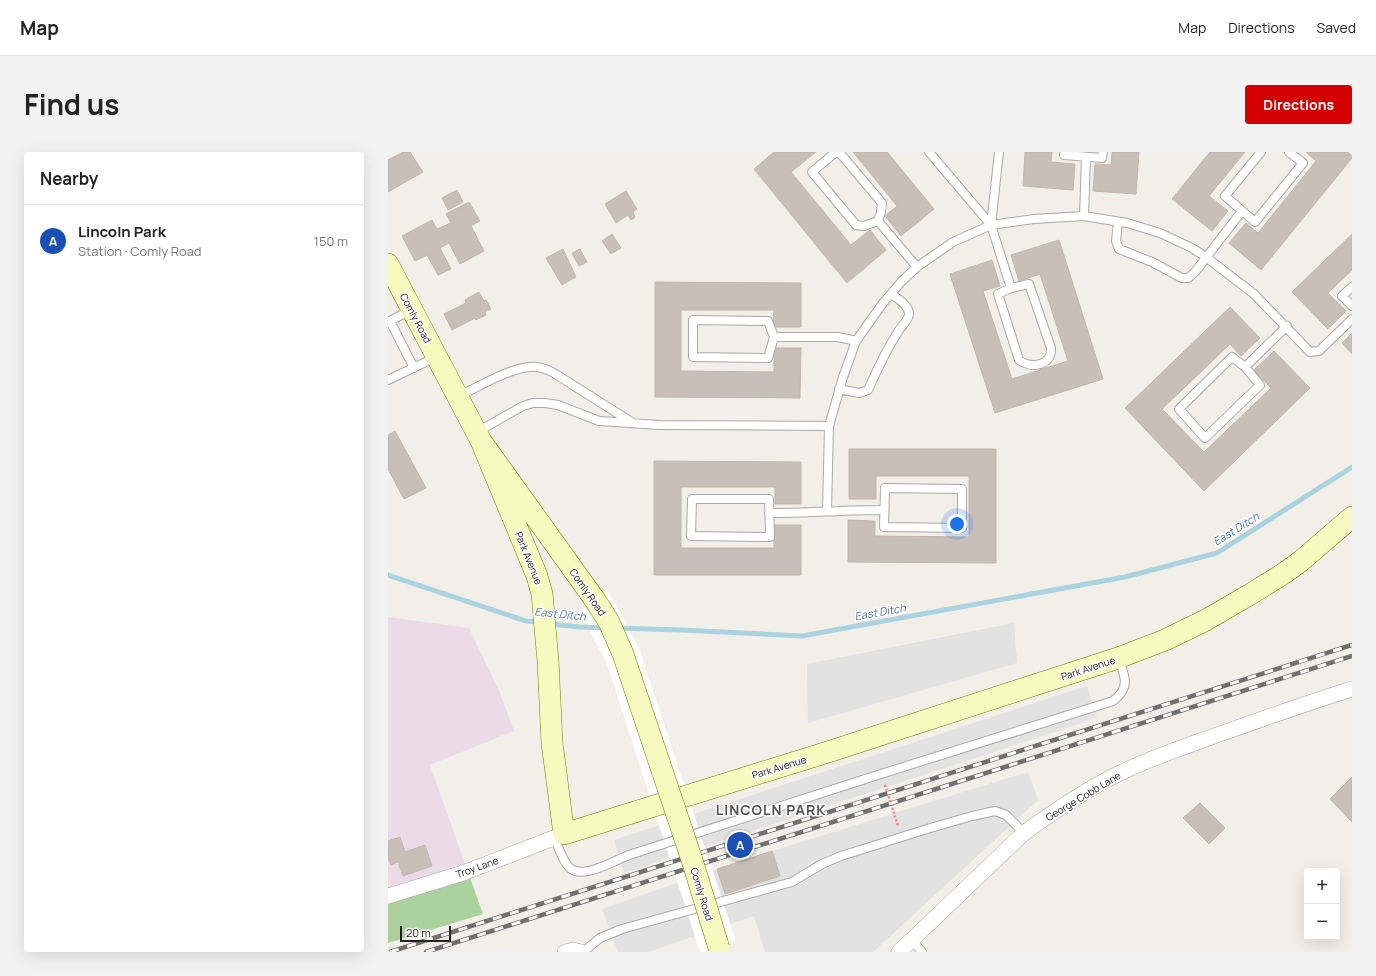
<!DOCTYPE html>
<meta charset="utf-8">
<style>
:root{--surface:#fff;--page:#f2f2f2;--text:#222;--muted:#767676;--line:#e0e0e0;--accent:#d40000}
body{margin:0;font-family:Manrope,sans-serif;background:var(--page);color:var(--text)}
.controls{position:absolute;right:12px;bottom:12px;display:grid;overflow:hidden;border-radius:4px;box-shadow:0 4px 16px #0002}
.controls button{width:36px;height:36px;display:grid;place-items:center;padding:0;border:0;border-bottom:1px solid var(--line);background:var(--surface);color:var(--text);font:20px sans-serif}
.scale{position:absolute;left:12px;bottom:10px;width:51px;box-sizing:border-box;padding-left:4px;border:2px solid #222;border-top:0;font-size:11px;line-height:14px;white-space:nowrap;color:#222;-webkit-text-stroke:3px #fff;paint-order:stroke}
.you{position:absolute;left:569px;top:372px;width:14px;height:14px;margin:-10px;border:3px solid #fff;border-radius:50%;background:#1a73e8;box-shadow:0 0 0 6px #1a73e833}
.badge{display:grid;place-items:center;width:26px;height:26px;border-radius:50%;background:var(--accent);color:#fff;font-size:13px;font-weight:700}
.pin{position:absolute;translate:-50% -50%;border:2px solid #fff;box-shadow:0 1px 4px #0006}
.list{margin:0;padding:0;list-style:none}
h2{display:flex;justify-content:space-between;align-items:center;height:52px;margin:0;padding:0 16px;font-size:17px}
h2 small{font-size:13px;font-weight:400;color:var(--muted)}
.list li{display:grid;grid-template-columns:26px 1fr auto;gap:12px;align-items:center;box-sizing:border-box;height:72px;padding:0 16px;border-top:1px solid var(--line)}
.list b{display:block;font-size:15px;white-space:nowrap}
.list p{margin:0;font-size:13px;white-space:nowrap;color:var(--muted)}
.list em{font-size:13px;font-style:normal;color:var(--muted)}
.map{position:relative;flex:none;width:964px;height:800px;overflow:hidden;border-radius:4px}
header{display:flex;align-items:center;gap:24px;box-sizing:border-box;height:56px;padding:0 20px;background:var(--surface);border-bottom:1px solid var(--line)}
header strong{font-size:19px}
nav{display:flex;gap:22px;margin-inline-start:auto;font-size:14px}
.intro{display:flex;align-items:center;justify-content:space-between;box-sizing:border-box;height:96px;padding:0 24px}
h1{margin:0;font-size:28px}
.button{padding:10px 18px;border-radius:4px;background:var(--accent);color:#fff;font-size:14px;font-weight:700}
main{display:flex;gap:24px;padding:0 24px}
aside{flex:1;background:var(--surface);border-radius:4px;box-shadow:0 4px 16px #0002}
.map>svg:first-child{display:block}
.industrial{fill:#ebdbe8}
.forest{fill:#add19e}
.parking{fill:#e2e2e2}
.pier{fill:#fff}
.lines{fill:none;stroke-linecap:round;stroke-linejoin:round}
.stream{stroke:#aad3df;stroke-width:5}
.building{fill:#c7bfb8;stroke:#c4b6ab}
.lane-casing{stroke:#a9a9a9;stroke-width:10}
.street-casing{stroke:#a9a9a9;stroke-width:16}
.secondary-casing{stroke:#707d05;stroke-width:22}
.path{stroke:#fa8072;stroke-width:2.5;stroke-dasharray:2 2;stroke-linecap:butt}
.lane{stroke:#fff;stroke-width:8}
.street{stroke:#fff;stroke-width:15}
.secondary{stroke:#f7fabf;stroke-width:21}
.rail-casing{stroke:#707070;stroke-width:4.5}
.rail{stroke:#fff;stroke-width:3;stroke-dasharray:9;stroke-linecap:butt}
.secondary-bridge-casing{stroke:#707d05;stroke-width:22;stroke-linecap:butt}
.secondary-bridge{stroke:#f7fabf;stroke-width:21}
.labels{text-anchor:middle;stroke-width:3;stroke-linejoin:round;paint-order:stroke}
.street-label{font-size:10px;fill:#222;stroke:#fff}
.water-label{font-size:11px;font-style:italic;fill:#4a7aab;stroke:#fff}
.district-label{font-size:14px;font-weight:bold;letter-spacing:1px;fill:#555;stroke:#fff}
</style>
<header>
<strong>Map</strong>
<nav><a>Map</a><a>Directions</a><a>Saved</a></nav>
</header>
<div class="intro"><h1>Find us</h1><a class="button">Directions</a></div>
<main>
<aside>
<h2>Nearby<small></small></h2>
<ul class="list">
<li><span class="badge" style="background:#1a4fb4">A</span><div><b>Lincoln Park</b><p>Station · Comly Road</p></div><em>150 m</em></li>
</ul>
</aside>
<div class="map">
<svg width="964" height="800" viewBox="0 0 964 800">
<rect width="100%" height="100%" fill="#f2efe9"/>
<path class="industrial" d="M0 465 81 476 112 541 126 579 42 613 81 723 0 747Z"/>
<path class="forest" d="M81 723 95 762 0 791V747Z"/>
<path class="parking" d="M626 471 629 511 420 571 419 512Z
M699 534 709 566 236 721 226 688Z
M640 620 650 648 485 800H377L366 764 260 800H230L214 757 329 717 337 742 392 724 384 699Z"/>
<path class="pier" d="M220 439 234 463 251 496 348 789 321 800H312L219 512 192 459Z"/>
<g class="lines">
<path class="stream" d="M0 423 138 469 152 470
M162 472 192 475 217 476
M229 476 293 478 414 484 737 425 829 401 964 315"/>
</g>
<path class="building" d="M15 0H22L35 20 0 40V8Z
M386 0H428L403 20 463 93 482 78 498 98 459 131 366 17Z
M465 0H499L546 57 513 84 497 64 509 54Z
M637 0H664L663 10 687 12 685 38 635 34Z
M724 0H751L748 42 705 39 707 12 723 13Z
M822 0H857L821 44 840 59 824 79 784 47Z
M918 0H960L964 4V6L873 118 841 91 858 71 870 81 928 9Z
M69 38 75 50 60 58 54 46Z
M238 39 249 57 245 60 247 65 243 68 240 63 228 71 217 52Z
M81 50 92 69 83 74 96 99 72 112 61 91 52 96 63 117 50 123 39 103 27 109 14 84 44 68 49 77 63 71 58 62Z
M224 82 233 96 223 102 214 89Z
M964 82V118L940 141 958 159 940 177 904 140Z
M671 88 715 227 607 261 562 122 604 108 612 134 595 139 624 227 680 209 652 122 631 129 623 103Z
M175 97 188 125 174 133 158 106Z
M192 97 199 110 191 114 184 101Z
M267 130 413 131V175H385L386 158H293V219L386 220V196H413L412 246 267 245Z
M91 140 96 149 98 148 103 157 97 160 98 163 88 168 87 166 64 178 56 162 78 151 77 148Z
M842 155 872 186 853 204 842 192 774 257 816 300 883 236 866 218 886 199 922 236 816 339 737 256Z
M964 181V202L954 191Z
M7 279 38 336 16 347 0 317V283Z
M461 297H608V411L460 410V368L487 369V384L581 385V324H488V347H461Z
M266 309 413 310V352H387V335H293V396H386V373H413V423H266Z
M963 626H964V670L942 647Z
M812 651 837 676 821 692 795 666Z
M12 685 17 700 37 693 44 714 15 724 10 710 3 713 0 705V689Z
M384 699 392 724 337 742 329 717Z"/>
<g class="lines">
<g class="lane-casing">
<path id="lane" d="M448 0 424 20 468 73 476 74 490 69
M451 0 494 51 493 60 490 69
M541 0 603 73 623 136
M677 0 676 3 714 6 715 0
M873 0 837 44 867 70 915 11 901 0
M696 64 698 5
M490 69 529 115
M730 70 728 89 731 97 764 110 794 126H800L807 120 854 59
M603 73 611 0
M641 132 663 196C664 214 643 217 631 208L610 142 623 136Z
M964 135 954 144 964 154
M305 168 380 169 386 185 380 206 305 205Z
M2 169 26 216
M0 170 23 158
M386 185H450L468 189
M844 205 857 215 872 233 817 286 791 257Z
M857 215 899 174
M0 228 48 205
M451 237 471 241 480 238C489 218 498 198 510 180 513 174 521 168 521 162 521 153 510 147 503 142
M71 244C90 235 128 212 149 215 156 216 163 219 169 223L245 271
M89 280 135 254 145 251H157L170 253 211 269 272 273 441 274
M497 336 574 337V376L496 375Z
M304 347H381L382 385 303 384Z
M439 359 441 274 455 225 468 189 495 151 514 129 529 115 565 90 603 73 646 67 696 64 739 71 772 81 804 96 818 105 866 142 922 200 931 199 964 167
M381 361C420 361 458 358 496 358
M166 686C171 695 174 709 182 716 195 728 227 708 241 703L493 622 725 549C743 536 737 523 730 506
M524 788 534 800
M195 800 212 786 234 777 404 730 434 712 453 704 539 677 584 664 607 659 618 663 636 681"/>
</g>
<g class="street-casing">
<path id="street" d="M0 744 75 721 176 682
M177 800 185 798 193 800
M511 800 636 681C665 660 695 639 728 623 760 607 795 595 829 583 874 567 919 551 964 537"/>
</g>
<g class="secondary-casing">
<path id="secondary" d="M0 112 93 289 207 448
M93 289 149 424 154 442 160 509 164 591 176 682 443 599 730 506 777 488 818 468 861 443 895 422 913 409 964 365"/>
</g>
<path class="path" d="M497 633 510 674"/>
<use href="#lane" class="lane"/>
<use href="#street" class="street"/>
<use href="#secondary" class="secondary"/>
<g class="rail-casing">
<path id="rail" d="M2 800 964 493
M38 800 964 504"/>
</g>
<use href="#rail" class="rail"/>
<g class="secondary-bridge-casing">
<path id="secondary-bridge" d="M207 448 221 470 235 502 304 708 331 796"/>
</g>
<use href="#secondary-bridge" class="secondary-bridge"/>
</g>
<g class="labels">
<g class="street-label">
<text transform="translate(28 166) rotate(62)" y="4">Comly Road</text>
<text transform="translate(141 406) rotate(68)" y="4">Park Avenue</text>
<text transform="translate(200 440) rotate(55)" y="4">Comly Road</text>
<text transform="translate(700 516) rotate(-18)" y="4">Park Avenue</text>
<text transform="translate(391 615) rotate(-17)" y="4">Park Avenue</text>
<text transform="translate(695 644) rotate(-31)" y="4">George Cobb Lane</text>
<text transform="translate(89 715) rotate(-20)" y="4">Troy Lane</text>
<text transform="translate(314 742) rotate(73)" y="4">Comly Road</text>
</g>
<g class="water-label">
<text transform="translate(848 377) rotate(-32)" y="4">East Ditch</text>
<text transform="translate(492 460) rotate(-10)" y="4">East Ditch</text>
<text transform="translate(172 462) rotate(6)" y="4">East Ditch</text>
</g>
<g class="district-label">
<text x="383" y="663">LINCOLN PARK</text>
</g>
</g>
</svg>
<div class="controls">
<button>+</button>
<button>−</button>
</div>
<div class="scale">20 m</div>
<div class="you"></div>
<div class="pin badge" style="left:352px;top:693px;background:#1a4fb4">A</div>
</div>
</main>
